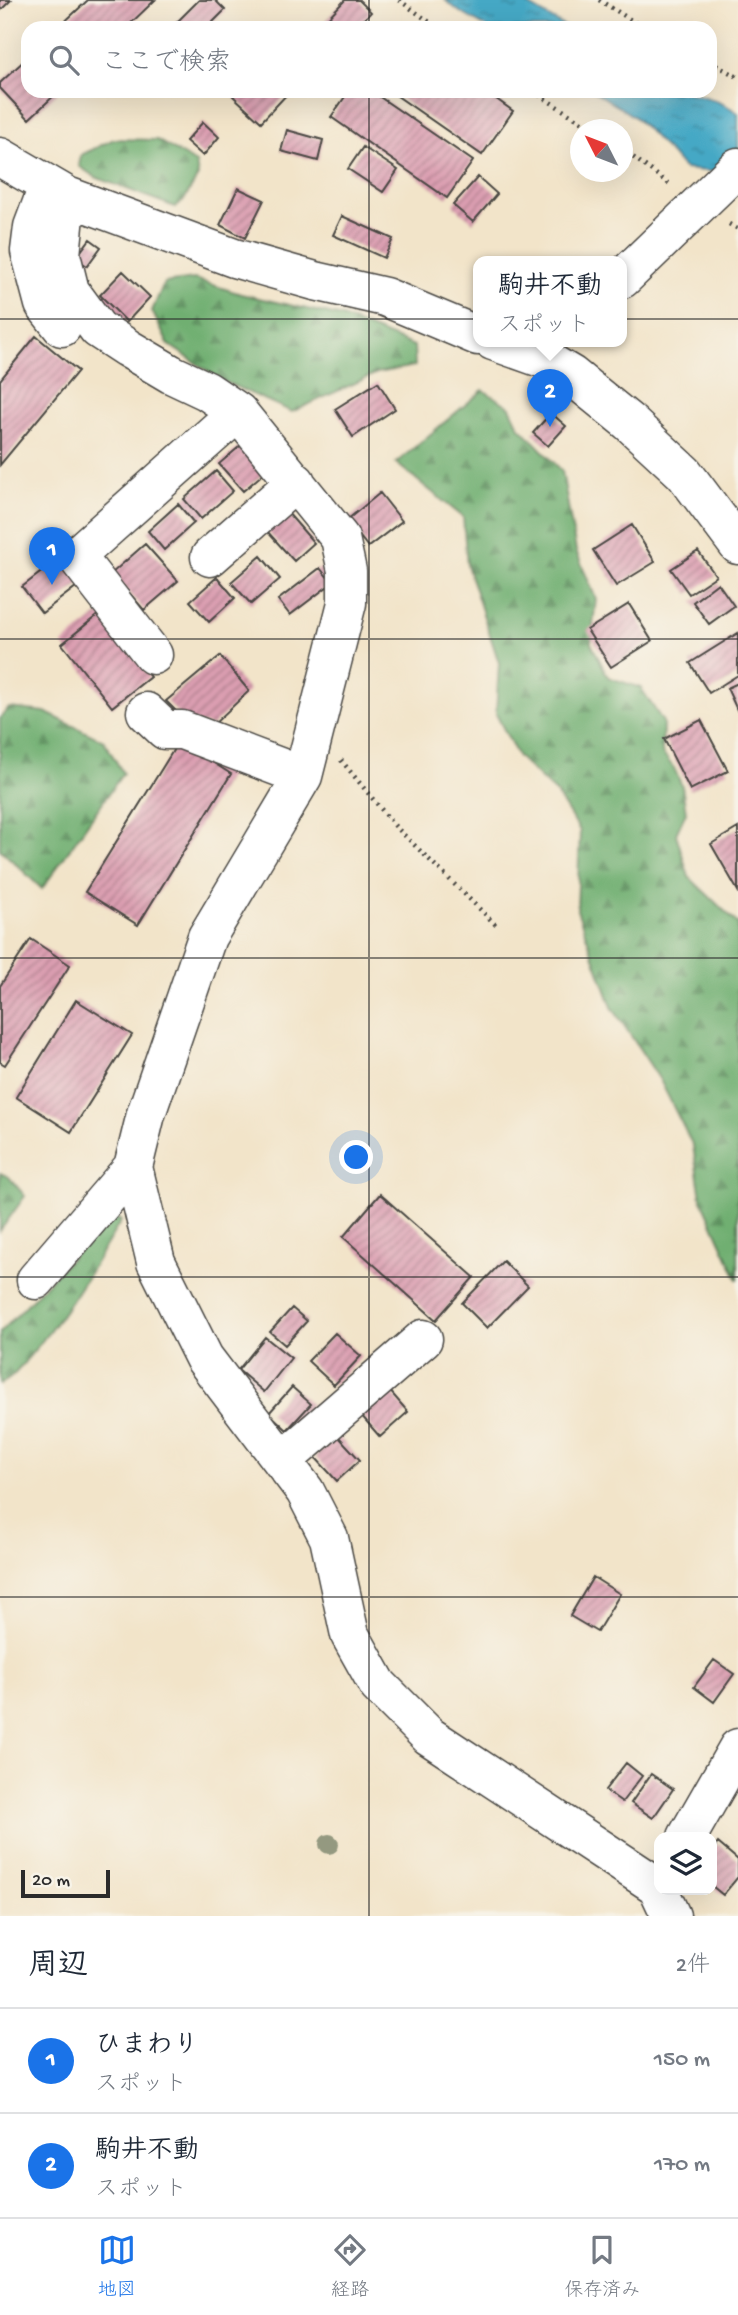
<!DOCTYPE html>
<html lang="ja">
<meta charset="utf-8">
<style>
:root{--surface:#fff;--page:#f2f2f3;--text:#1f2937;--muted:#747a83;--line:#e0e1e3;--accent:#1a73e8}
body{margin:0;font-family:"Gochi Hand","Klee One",sans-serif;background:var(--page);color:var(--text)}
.controls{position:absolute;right:21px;bottom:21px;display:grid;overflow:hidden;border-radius:14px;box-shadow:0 7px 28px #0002}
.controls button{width:63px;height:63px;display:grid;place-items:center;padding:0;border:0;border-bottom:2px solid var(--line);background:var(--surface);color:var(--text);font:35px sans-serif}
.compass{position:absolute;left:570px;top:119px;width:63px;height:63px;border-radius:50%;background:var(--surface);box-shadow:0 7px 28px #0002;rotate:312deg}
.scale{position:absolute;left:21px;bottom:18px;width:89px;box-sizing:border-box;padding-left:7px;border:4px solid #2b2b2b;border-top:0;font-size:19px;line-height:24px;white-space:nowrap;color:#2b2b2b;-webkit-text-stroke:5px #f7f3e8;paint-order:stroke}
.you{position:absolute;left:357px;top:1158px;width:24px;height:24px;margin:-18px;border:5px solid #fff;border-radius:50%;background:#1a73e8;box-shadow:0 0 0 10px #1a73e833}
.badge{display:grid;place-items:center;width:46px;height:46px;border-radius:50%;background:var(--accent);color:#fff;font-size:23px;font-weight:700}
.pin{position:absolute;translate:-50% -58px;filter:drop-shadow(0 2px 4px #0008)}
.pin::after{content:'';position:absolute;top:37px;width:24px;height:21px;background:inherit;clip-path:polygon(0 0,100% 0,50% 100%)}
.popup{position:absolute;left:473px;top:256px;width:154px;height:91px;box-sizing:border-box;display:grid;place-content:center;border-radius:14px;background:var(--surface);filter:drop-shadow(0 2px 5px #0005);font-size:23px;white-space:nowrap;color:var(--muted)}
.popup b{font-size:26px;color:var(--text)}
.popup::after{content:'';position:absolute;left:50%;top:100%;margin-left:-14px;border:14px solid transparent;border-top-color:var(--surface)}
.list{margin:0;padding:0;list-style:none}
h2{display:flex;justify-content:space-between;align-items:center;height:91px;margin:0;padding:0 28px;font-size:30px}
h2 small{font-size:23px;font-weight:400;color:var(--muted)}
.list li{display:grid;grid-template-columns:46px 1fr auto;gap:21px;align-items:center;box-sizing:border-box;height:105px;padding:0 28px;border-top:2px solid var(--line)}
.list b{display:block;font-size:26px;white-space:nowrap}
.list p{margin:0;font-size:23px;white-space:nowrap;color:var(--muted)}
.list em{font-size:23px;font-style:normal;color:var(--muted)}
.icon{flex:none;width:38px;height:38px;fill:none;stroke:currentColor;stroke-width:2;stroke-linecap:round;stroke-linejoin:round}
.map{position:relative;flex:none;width:738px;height:1916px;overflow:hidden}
.search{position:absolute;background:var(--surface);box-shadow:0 7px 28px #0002;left:21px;right:21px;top:21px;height:77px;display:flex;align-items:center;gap:18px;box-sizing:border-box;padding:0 24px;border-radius:21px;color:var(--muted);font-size:26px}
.sheet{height:301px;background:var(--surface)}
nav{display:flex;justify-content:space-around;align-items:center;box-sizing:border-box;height:98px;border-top:2px solid var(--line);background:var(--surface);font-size:19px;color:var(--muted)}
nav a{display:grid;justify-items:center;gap:4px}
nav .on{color:var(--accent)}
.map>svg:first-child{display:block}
.forest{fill:url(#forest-firs);stroke:#4e6d4e;stroke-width:2}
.water{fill:url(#water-ripples);stroke:#386a78;stroke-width:2}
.building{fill:url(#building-hatch)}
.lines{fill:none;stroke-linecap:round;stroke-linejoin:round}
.minor-casing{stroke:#494743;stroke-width:41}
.path{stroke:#494743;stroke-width:4.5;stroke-dasharray:2 5;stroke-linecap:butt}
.minor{stroke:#fff;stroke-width:38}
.tree{fill:#949980}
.grid{fill:none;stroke:#2b2b2b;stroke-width:2;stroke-opacity:0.55}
</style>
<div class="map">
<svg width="738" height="1916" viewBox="0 0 738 1916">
<defs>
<pattern id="forest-firs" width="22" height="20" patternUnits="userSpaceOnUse" patternTransform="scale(1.75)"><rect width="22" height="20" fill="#70af71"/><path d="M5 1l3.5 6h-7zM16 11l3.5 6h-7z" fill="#5c8f5d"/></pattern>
<pattern id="water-ripples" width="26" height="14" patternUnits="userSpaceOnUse" patternTransform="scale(1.75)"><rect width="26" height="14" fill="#45a8c5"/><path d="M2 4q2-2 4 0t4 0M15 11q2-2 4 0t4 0" fill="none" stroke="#3a89a0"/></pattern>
<pattern id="building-hatch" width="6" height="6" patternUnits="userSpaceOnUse" patternTransform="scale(1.75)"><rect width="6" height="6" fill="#db9eb1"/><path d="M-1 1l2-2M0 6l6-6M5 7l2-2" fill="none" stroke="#b28190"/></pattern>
</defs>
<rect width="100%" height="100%" fill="#f7f3e8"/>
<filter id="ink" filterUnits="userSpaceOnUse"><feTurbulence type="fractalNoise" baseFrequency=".0143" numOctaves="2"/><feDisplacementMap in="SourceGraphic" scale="14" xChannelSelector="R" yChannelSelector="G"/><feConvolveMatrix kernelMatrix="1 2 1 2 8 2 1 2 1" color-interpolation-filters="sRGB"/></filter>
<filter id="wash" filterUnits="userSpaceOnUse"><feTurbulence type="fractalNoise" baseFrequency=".00686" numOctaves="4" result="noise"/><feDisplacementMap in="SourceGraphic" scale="28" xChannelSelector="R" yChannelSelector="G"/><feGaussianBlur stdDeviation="1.57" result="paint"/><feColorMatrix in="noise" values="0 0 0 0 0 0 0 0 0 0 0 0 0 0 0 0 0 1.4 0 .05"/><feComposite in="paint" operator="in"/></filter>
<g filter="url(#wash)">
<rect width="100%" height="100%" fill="#f2e4c9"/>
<path class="forest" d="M114 139 157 140 196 163 198 176 184 200 175 207 95 177 79 166 81 155Z
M194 279 241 294 342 317 414 346 415 366 377 373 292 412 221 380 168 344 152 311 164 283Z
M483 390 510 407 519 426 562 471 576 551 596 599 591 643 608 677 641 688 663 722 662 753 674 768 682 786 686 812 676 834 689 877 738 924V1280L701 1198 693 1146 660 1080 612 1007 577 910 580 831 556 793 518 757 496 714 499 663 467 565 463 517 396 463Z
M9 708 45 712 104 741 123 773 42 889 0 849V718Z
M0 1173 9 1177 25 1196 0 1231Z
M108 1214 121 1221C92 1268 64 1317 27 1359 19 1369 12 1379 0 1384V1333L71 1258Z"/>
<path class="water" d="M445 0H520L567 28H488L460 12Z
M594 91C642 91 697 83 738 113V174L685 169 636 118Z"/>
<g id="blocks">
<path class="building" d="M0 0H11L0 11Z
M88 0H155L126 28H58Z
M199 0H215L225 10 207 28H171Z
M345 0H359L371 12 356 28H318Z
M28 57V91H59L29 119 0 88V83Z
M238 91H290L261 122 233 96Z
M349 91H371L473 161 447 198 331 117Z
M390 91H485L513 111 482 155Z
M203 122 219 137 203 156 186 141Z
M287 130 323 140 318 161 281 151Z
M363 147 398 170 383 192 348 169Z
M478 177 497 194 473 222 453 205Z
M238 188 264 200 245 238 220 225Z
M342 216 393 239 384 258 333 235Z
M90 239 101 247 87 266 76 258Z
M123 271 150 297 127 322 100 295Z
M36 336 78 371 0 465V380Z
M378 382 395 409 353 437 335 409Z
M551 413 566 426 548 446 533 433Z
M246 441 270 468 243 491 219 464Z
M216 471 233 491 201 519 184 499Z
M380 493 402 521 368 547 347 520Z
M178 504 194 523 164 550 148 531Z
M287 512 314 543 294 561 266 530Z
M632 525 655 562 616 586 593 550Z
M145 544 178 581 144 610 112 573Z
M698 551 716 576 689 594 671 569Z
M261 556 280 579 251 604 231 582Z
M61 557 81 583 42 613 22 587Z
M320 568 332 583 290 615 278 600Z
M217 577 235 598 209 622 190 601Z
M718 583 734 606 709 624 693 602Z
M629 604 652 641 611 667 587 630Z
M99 614 150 677 112 707 62 644Z
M738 633V675L709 693 690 663Z
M220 656 249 691 212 726 185 720 166 701Z
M738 683V712L727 688Z
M701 720 728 771 690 790 664 739Z
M179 741 231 774 138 925 85 892Z
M738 828V891L711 844Z
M31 939 70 965 5 1065 0 1062V986Z
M76 1000 132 1035 71 1132 16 1097Z
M380 1194 474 1277 436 1320 343 1237Z
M503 1261 528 1286 487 1328 462 1303Z
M292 1308 307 1321 285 1345 270 1332Z
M335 1333 361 1356 334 1385 308 1361Z
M265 1337 291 1358 264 1392 238 1370Z
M292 1387 311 1404 287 1430 269 1413Z
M389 1390 408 1412 380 1437 361 1415Z
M338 1436 360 1460 337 1481 315 1457Z
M593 1577 620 1594 597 1632 570 1616Z
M714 1660 734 1674 714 1702 694 1687Z
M626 1763 642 1776 622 1802 605 1790Z
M651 1774 673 1789 653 1818 631 1803Z
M718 1843 738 1860V1877L723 1895 712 1886V1851Z"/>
</g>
</g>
<g filter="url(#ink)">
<use href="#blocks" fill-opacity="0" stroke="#494743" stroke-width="2"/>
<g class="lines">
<g class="minor-casing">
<path id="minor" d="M0 157 67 196 234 258 315 281 385 297 478 336
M48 187 33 227 30 251 44 304 62 327
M622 279 738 167
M493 341 544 359 571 375 629 422 684 473 738 545
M210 557 296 482
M153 655 76 556 238 412
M146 712 165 730H182L303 776
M133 1167 156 1262 204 1358 305 1491 329 1538 350 1635 378 1685 429 1736 657 1886 671 1916
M36 1280 133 1167 146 1114 207 937 303 776 347 603V571L340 538 238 412 207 391 171 374 127 348 98 329 70 291 61 255 67 196
M282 1461 423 1339
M687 1837 738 1748"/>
</g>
<path class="path" d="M399 0 438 28
M599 0 644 28
M710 62 738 77
M533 91 594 130
M622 149 672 186
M729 224 738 229
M341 760 395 826 498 927"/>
<use href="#minor" class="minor"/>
</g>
<circle class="tree" cx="329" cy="1844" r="10"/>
</g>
<path class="grid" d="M369 0V28M369 91V1916M0 319H738M0 639H738M0 958H738M0 1277H738M0 1597H738"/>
</svg>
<div class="controls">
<button><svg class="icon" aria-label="layers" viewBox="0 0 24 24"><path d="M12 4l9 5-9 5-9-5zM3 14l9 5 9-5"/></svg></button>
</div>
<svg class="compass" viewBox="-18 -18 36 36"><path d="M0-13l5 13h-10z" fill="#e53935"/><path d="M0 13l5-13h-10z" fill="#747a83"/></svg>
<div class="scale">20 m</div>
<div class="you"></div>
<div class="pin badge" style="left:52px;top:585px">1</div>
<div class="pin badge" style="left:550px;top:427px">2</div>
<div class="popup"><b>駒井不動</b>スポット</div>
<div class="search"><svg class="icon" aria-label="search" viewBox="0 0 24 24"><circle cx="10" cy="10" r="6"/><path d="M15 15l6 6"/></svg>ここで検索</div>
</div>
<section class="sheet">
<h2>周辺<small>2件</small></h2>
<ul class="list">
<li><span class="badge">1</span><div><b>ひまわり</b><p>スポット</p></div><em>150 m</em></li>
<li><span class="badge">2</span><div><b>駒井不動</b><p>スポット</p></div><em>170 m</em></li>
</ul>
</section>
<nav>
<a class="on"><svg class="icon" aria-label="map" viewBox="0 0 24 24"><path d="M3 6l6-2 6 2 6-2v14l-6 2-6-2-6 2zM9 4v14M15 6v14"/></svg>地図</a>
<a><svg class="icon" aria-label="directions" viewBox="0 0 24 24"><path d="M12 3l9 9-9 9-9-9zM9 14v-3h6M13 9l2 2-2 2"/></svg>経路</a>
<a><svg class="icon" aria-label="saved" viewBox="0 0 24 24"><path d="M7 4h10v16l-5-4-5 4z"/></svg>保存済み</a>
</nav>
